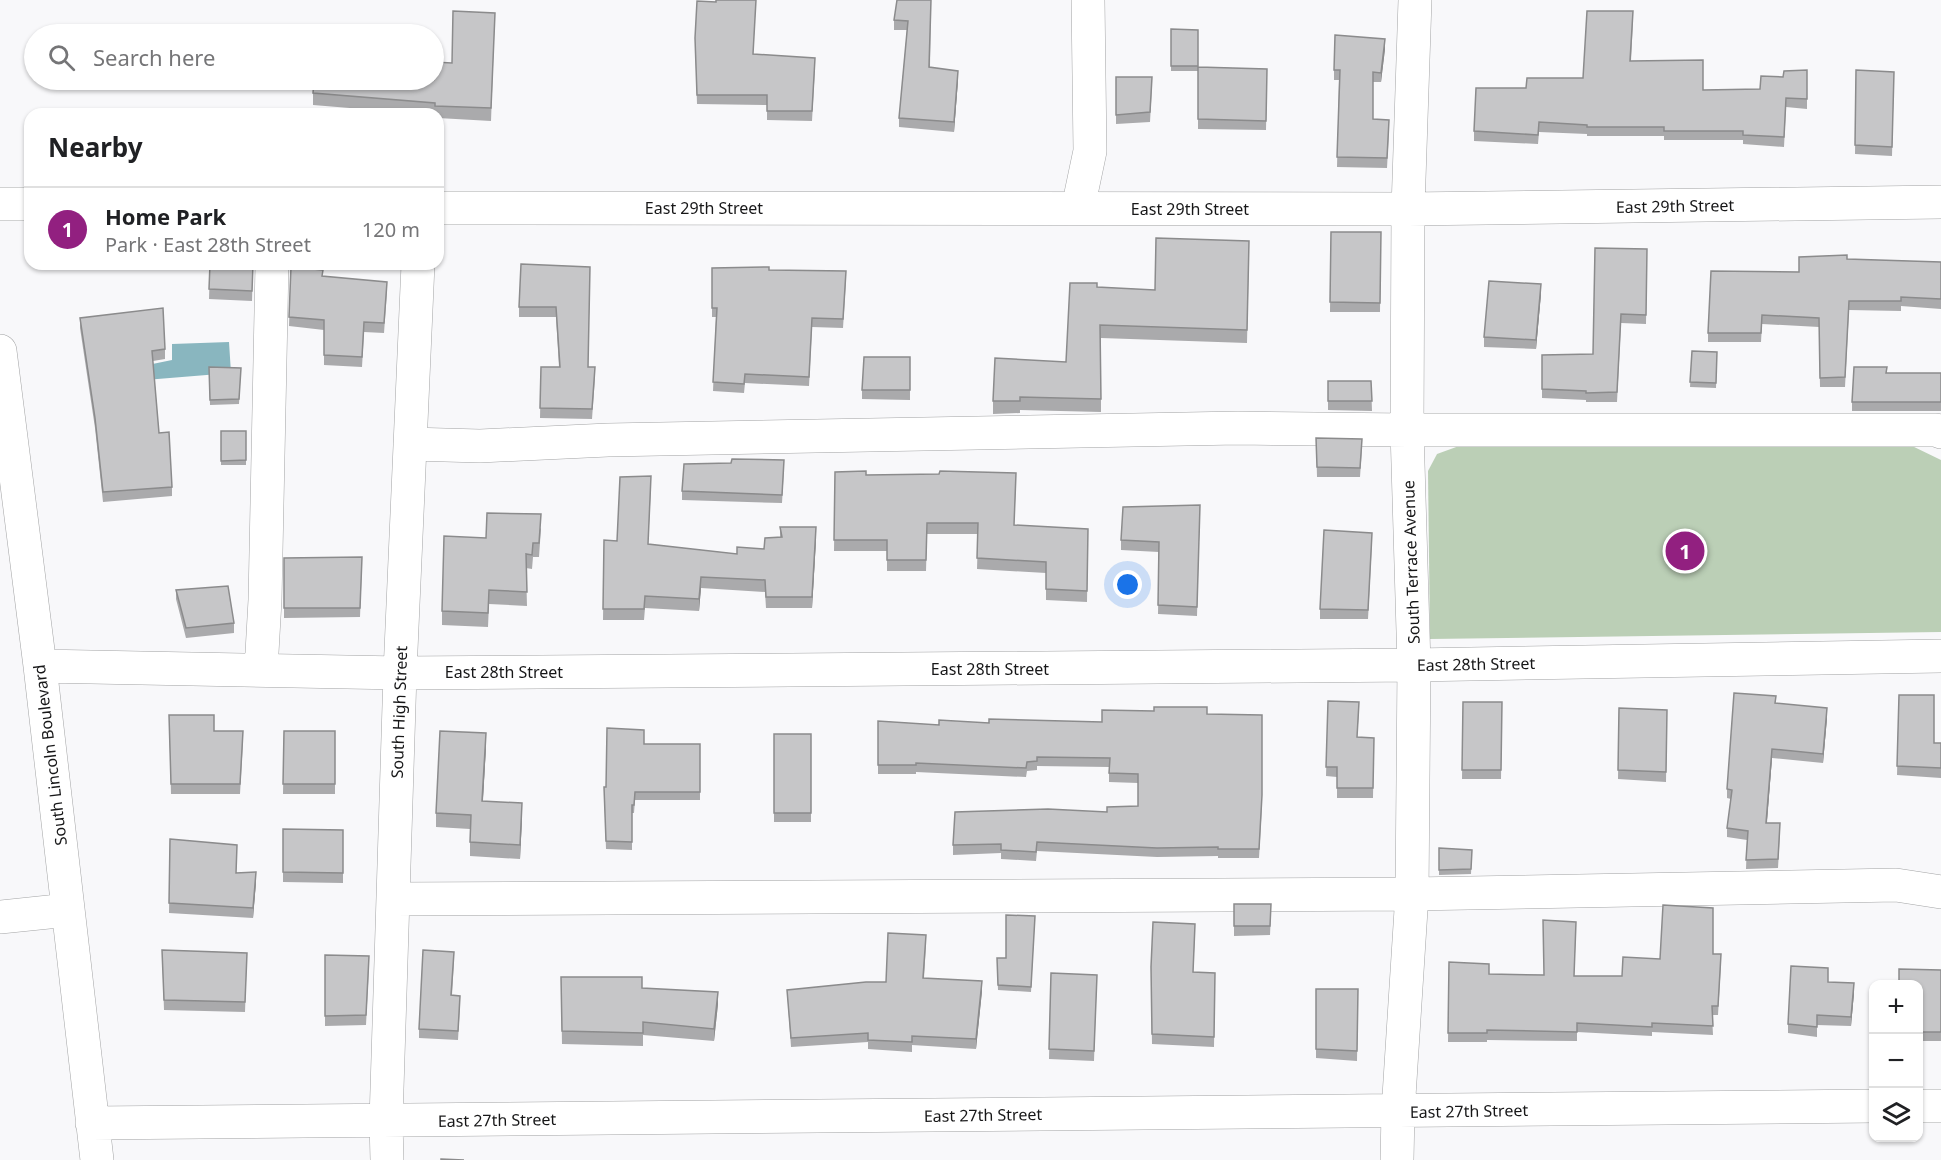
<!DOCTYPE html>
<meta charset="utf-8">
<style>
:root{--surface:#fff;--page:#f6f6f6;--text:#202124;--muted:#757577;--line:#e0e0e0;--accent:#922080}
body{margin:0;font-family:"Noto Sans",sans-serif;background:var(--page);color:var(--text)}
.controls{position:absolute;right:18px;bottom:18px;display:grid;overflow:hidden;border-radius:12px;box-shadow:0 2px 4px #0004}
.controls button{width:54px;height:54px;display:grid;place-items:center;padding:0;border:0;border-bottom:2px solid var(--line);background:var(--surface);color:var(--text);font:30px sans-serif}
.you{position:absolute;left:1128px;top:585px;width:21px;height:21px;margin:-15px;border:4px solid #fff;border-radius:50%;background:#1a73e8;box-shadow:0 0 0 9px #1a73e833}
.badge{display:grid;place-items:center;width:39px;height:39px;border-radius:50%;background:var(--accent);color:#fff;font-size:20px;font-weight:700}
.pin{position:absolute;translate:-50% -50%;border:3px solid #fff;box-shadow:0 2px 6px #0006}
.list{margin:0;padding:0;list-style:none}
h2{display:flex;justify-content:space-between;align-items:center;height:78px;margin:0;padding:0 24px;font-size:26px}
h2 small{font-size:20px;font-weight:400;color:var(--muted)}
.list li{display:grid;grid-template-columns:39px 1fr auto;gap:18px;align-items:center;box-sizing:border-box;height:84px;padding:0 24px;border-top:2px solid var(--line)}
.list b{display:block;font-size:22px;white-space:nowrap}
.list p{margin:0;font-size:20px;white-space:nowrap;color:var(--muted)}
.list em{font-size:20px;font-style:normal;color:var(--muted)}
.icon{flex:none;width:33px;height:33px;fill:none;stroke:currentColor;stroke-width:2;stroke-linecap:round;stroke-linejoin:round}
.map{position:relative;flex:none;width:1941px;height:1160px;overflow:hidden}
.search{position:absolute;background:var(--surface);box-shadow:0 2px 4px #0004;left:24px;top:24px;width:420px;height:66px;display:flex;align-items:center;gap:15px;box-sizing:border-box;padding:0 21px;border-radius:33px;color:var(--muted);font-size:22px}
.panel{position:absolute;background:var(--surface);box-shadow:0 2px 4px #0004;left:24px;top:108px;width:420px;height:162px;border-radius:18px}
.map>svg:first-child{display:block}
.green{fill:#bbcfb6}
.water{fill:#89b6bf}
.lines{fill:none;stroke-linecap:round;stroke-linejoin:round}
.minor-casing{stroke:#a3a4a5;stroke-width:34}
.minor{stroke:#fff;stroke-width:33}
.wall{fill:#aaaaac}
.shaded-wall{fill:#8b8b8c}
.building{fill:#c6c6c8;stroke:#8b8b8c;stroke-width:1.5}
.labels{text-anchor:middle;stroke-width:5;stroke-linejoin:round;paint-order:stroke}
.street-label{font-size:16px;fill:#171718;stroke:#fff}
</style>
<div class="map">
<svg width="1941" height="1160" viewBox="0 0 1941 1160">
<rect width="100%" height="100%" fill="#f8f8fa"/>
<path class="green" d="M1908 444 1941 460V632L1430 639 1428 471 1437 454 1459 446Z"/>
<path class="water" d="M229 342 231 373 133 381V368L172 360V344Z"/>
<g class="lines">
<g class="minor-casing">
<path id="minor" d="M0 204H30
M438 208 1408 209 1941 202
M1078 208 1090 151 1088 0
M0 351 40 666 97 1160
M410 444 480 446 608 440 1238 428 1407 430H1936L1941 432
M40 666 400 673 1414 665 1941 656
M261 670 265 600 272 264
M393 899 1412 894 1896 885 1941 892
M0 917 68 910
M1918 1106H1941
M92 1123 1874 1106
M387 1160 386 1121 400 673 418 264
M1397 1160 1398 1112 1412 894 1414 665 1407 430 1408 209 1415 0"/>
</g>
<use href="#minor" class="minor"/>
</g>
<path class="wall" d="M716 0H756L753 54 815 67 812 121 767 120V105L697 104 695 38 716 2Z
M931 0 930 67 958 80 954 132 899 127V118L907 30H894V20Z
M495 13 491 121 438 118V114H423L313 105V93L452 63Z
M1633 20 1631 61 1703 90 1760 89 1783 77 1807 70V109L1786 107 1784 147 1743 144V140H1664V136H1587V134L1539 132 1538 144 1474 141V131L1526 88 1583 78Z
M1171 29 1198 30V67L1267 69 1266 130 1198 129V71H1171Z
M1385 49 1381 82H1373V119L1389 130 1387 168 1337 167 1339 80H1334V70Z
M1856 70 1894 72 1892 156 1855 154Z
M1116 77 1152 86 1150 122 1116 124Z
M1331 232H1381L1380 312H1330Z
M1647 249 1646 324 1621 323 1617 402H1586V400L1542 398V355L1593 354Z
M1249 253 1247 343 1101 338V412L1020 410V413L993 414V401L1066 362 1097 287 1155 290Z
M1847 259 1941 262V309L1901 306V311L1849 310 1845 387H1820L1819 327 1762 324 1761 342H1708V333L1799 272Z
M210 264H253L252 301 209 299Z
M291 267 323 276 387 291 384 333 364 332 362 367 324 365V330L289 326Z
M590 267 588 367 595 377 592 419 540 418 541 367H559L556 317H519V307Z
M712 268 769 270 846 280 843 328 812 327 809 386 745 383 744 393 713 391 716 317H712Z
M1541 294 1536 349 1484 347V337Z
M80 318 165 349V359L153 361 159 433 172 487V496L103 502 95 428 80 328Z
M1692 351 1717 352 1716 388 1690 387Z
M910 357V400L862 399V390Z
M209 367 241 368 239 404 210 405Z
M1887 373H1941V411H1852V402Z
M1328 381H1371L1372 411 1328 410Z
M221 431H246V465H221Z
M1316 438 1362 448 1360 477H1317Z
M784 468 782 503 682 500V491Z
M835 472 866 475 1016 484 1014 525 1088 529 1087 602 1046 600V573L977 569 978 534H927L926 571H887V551H834Z
M651 488 648 544 737 554 764 549 780 537V527L816 539 812 608H766L765 592 701 588 699 611 645 608 644 620H603L604 540 617 541Z
M1200 505 1197 616 1158 614 1159 552 1121 550V540Z
M541 528 539 557H533L532 569 526 568 527 606 489 604 488 627 442 625V611Z
M1372 542 1368 619H1320V609Z
M284 558 362 566 360 617 284 618Z
M176 590 234 623V633L186 638 176 599Z
M1899 695 1934 743H1941V778L1897 775Z
M1328 701 1359 712 1357 737 1374 738 1373 798H1337V777L1326 776Z
M1463 702H1502L1501 779H1462Z
M1776 703 1827 718 1823 763 1772 758 1767 823 1780 832 1778 868 1746 869 1747 840 1727 837V828L1731 799 1727 798V789Z
M1619 708 1667 710 1666 782 1618 779Z
M1207 714 1262 805 1259 858H1218V856L1157 857 1037 851 1036 861 1001 859V853L953 855V845L1138 806V783L1109 782V767L1037 766V770L1027 771 1026 777 916 772V774H878V721L939 725 989 723 1102 722Z
M169 715 243 741 240 794H171Z
M284 731H335V794H283Z
M774 734H811V822H774Z
M644 744H700V800H635L634 813H632V850L606 849 604 787H606Z
M486 747 483 801 522 817 520 859 470 856V829L436 827V813Z
M283 829 343 830V883L283 882Z
M170 839 237 855 236 873 256 882 253 918 169 913Z
M1439 848 1472 850 1471 874 1439 875Z
M1234 904 1271 913 1270 935 1234 936Z
M1035 916 1031 992 998 990 997 958H1006Z
M1576 931 1574 976H1622L1660 959 1713 954 1721 964 1718 1015H1712L1713 1035 1652 1032V1036L1577 1032V1041L1487 1040V1042H1448L1449 962 1489 974 1544 975Z
M1195 934 1193 972 1215 973 1214 1047 1152 1044 1151 967Z
M926 944 924 978 982 991 976 1049 912 1045V1052L868 1049V1042L791 1047 787 990 886 982Z
M162 950 247 953 245 1012 164 1010Z
M325 955 369 966 366 1025 325 1026Z
M454 961 452 995 460 1005 458 1040 419 1038V1029Z
M1941 970V1041H1918V984Z
M1051 973 1097 975 1094 1061 1049 1059Z
M561 977 642 988 718 1004 714 1041 643 1035V1046L562 1044Z
M1828 982 1854 993 1851 1026 1817 1025V1037L1788 1033V1024Z
M1316 989H1358L1357 1061 1316 1058Z"/>
<path class="shaded-wall" d="M1385 39V49L1381 82V73Z
M958 71V80L954 132V122Z
M1541 284V294L1536 349V340Z
M816 527V539L812 608V597Z
M701 577V588L699 611V599Z
M1827 708V718L1823 763V754Z
M486 733V747L482 815V801Z
M1772 749V758L1766 832V823Z
M522 803V817L520 859V845Z
M256 872V882L253 918V908Z
M982 981V991L976 1049V1039Z
M1854 983V993L1851 1026V1017Z
M718 992V1004L714 1041V1029Z"/>
<path class="building" d="M716 0H756L753 54 815 58 812 111H767V95H697L695 38 697 1 716 2Z
M897 0H931L929 67 958 71 954 122 899 118 908 21 894 20Z
M453 11 495 13 491 108 435 106V103L313 93 314 80H434V62L452 63Z
M1587 11H1633L1630 61 1703 60V90L1760 89 1761 76 1783 77 1784 71 1807 70V99L1786 98 1784 137 1743 135V131H1664V127H1587V125L1539 122 1538 135 1474 131 1476 88H1526L1527 78H1583Z
M1171 29 1198 30V66H1171Z
M1335 35 1385 39 1381 73 1373 72V119L1389 120 1387 158 1337 157 1340 70H1334Z
M1198 67 1267 69 1266 121 1198 119Z
M1856 70 1894 72 1892 147 1855 145Z
M1116 77H1152L1150 112 1116 115Z
M1331 232H1381L1380 303 1330 302Z
M1156 238 1249 241 1247 330 1100 325 1101 399 1020 397V401H993L995 358 1066 362 1070 283H1097V287L1155 290Z
M1595 248 1647 249 1646 315 1621 314 1617 392 1586 393V391L1542 389V355L1593 354Z
M1847 255V259L1941 262V299L1901 297V301H1849L1845 377 1820 378 1819 318 1762 315 1761 333H1708L1711 271 1799 272V257Z
M210 264H253L252 291 209 289Z
M521 264 590 267 588 367H595L592 409 540 408 541 367H560L556 307H519Z
M291 267 323 270 322 276 387 282 384 323 364 322 362 357 324 355V320L289 317Z
M769 267V270L846 271 843 319 812 318 809 377 745 374 744 384 713 382 717 308H712V268Z
M1489 281 1541 284 1536 340 1484 337Z
M163 308 165 349 152 351 159 433 169 432 172 487 103 492 95 418 80 318Z
M1692 351 1717 352 1716 383 1690 382Z
M864 357H910V390H862Z
M209 367 241 368 239 399 210 400Z
M1854 367H1887L1886 373H1941V402H1852Z
M1328 381H1371L1372 401H1328Z
M221 431H246V460L221 461Z
M1316 438 1362 439 1360 468 1317 467Z
M732 459 784 460 782 495 682 491 684 464 731 463Z
M866 471V475L939 474 940 471 1016 473 1014 525 1088 529 1087 591 1046 589V562L977 558 978 523H927L926 560H887V540H834L835 472Z
M651 476 648 544 737 554V547L764 549 765 538 782 537 780 527H816L812 597H766L765 580 701 577 699 599 645 596 644 609H603L604 540 617 541 620 477Z
M1200 505 1197 607 1158 605 1159 542 1121 540 1123 507Z
M487 513 541 514 539 543H533L532 555 526 554 527 592 489 590 488 613 442 611 444 536 486 538Z
M1324 530 1372 533 1368 610 1320 609Z
M362 557 360 608H284V558Z
M228 586 234 623 186 628 176 590Z
M1734 693 1776 696 1775 703 1827 708 1823 754 1772 749 1766 823H1780L1778 859 1746 860 1748 831 1727 828 1732 790 1727 789Z
M1899 695H1934V743H1941V768L1897 766Z
M1328 701 1359 702 1357 737 1374 738 1373 788H1337V767H1326Z
M1463 702H1502L1501 770H1462Z
M1154 707H1207V714L1262 715V795L1259 849H1218V847L1157 848 1037 842 1036 852 1001 850V844L953 845 955 812 1048 809 1107 812V807L1138 806V774L1109 773 1110 758 1037 757V761L1027 762 1026 768 916 763V765H878V721L939 725V720L989 723V719L1102 722V710L1154 711Z
M1619 708 1667 710 1666 772 1618 770Z
M169 715H214V731H243L240 784H171Z
M607 728 644 730V744H700V792H635L634 805H632V842L606 841 604 787H606Z
M284 731H335V784H283Z
M440 731 486 733 482 801 522 803 520 845 470 842 471 815 436 813Z
M774 734H811V813H774Z
M283 829 343 830V873L283 872Z
M170 839 237 845 236 873 256 872 253 908 169 903Z
M1439 848 1472 850 1471 869 1439 870Z
M1234 904H1271L1270 926H1234Z
M1663 905 1713 908V954H1721L1718 1006H1712L1713 1026 1652 1023V1027L1577 1023V1032L1487 1030V1033H1448L1449 962 1489 964V974L1544 975 1543 920 1576 922 1574 976H1622L1623 957 1660 959Z
M1006 915 1035 916 1031 987 998 985 997 958H1006Z
M1153 922 1195 924 1193 972 1215 973 1214 1037 1152 1034 1151 967Z
M888 933 926 935 923 978 982 981 976 1039 912 1036V1042L868 1040V1033L791 1038 787 990 866 982H886Z
M162 950 247 953 245 1002 164 1000Z
M423 950 454 952 451 995 460 996 458 1031 419 1029Z
M325 955 369 956 366 1015 325 1016Z
M1791 966 1828 968V982L1854 983 1851 1017 1817 1015V1027L1788 1024Z
M1899 969 1941 970V1032H1918V984H1899Z
M1051 973 1097 975 1094 1051 1049 1049Z
M561 977H642V988L718 992 714 1029 643 1022V1033L562 1031Z
M1316 989H1358L1357 1051 1316 1049Z
M441 1159 464 1160H441Z"/>
<g class="labels">
<g class="street-label">
<text transform="translate(1675 206) rotate(-1)" y="6">East 29th Street</text>
<text x="704" y="214">East 29th Street</text>
<text x="1190" y="215">East 29th Street</text>
<text transform="translate(1411 562) rotate(-92)" y="6">South Terrace Avenue</text>
<text transform="translate(1476 664) rotate(-1)" y="6">East 28th Street</text>
<text x="990" y="675">East 28th Street</text>
<text x="504" y="678">East 28th Street</text>
<text transform="translate(399 712) rotate(-88)" y="6">South High Street</text>
<text transform="translate(50 755) rotate(-97)" y="6">South Lincoln Boulevard</text>
<text transform="translate(1469 1111) rotate(-1)" y="6">East 27th Street</text>
<text transform="translate(983 1115) rotate(-1)" y="6">East 27th Street</text>
<text transform="translate(497 1120) rotate(-1)" y="6">East 27th Street</text>
</g>
</g>
</svg>
<div class="controls">
<button>+</button>
<button>−</button>
<button><svg class="icon" aria-label="layers" viewBox="0 0 24 24"><path d="M12 4l9 5-9 5-9-5zM3 14l9 5 9-5"/></svg></button>
</div>
<div class="you"></div>
<div class="pin badge" style="left:1685px;top:551px">1</div>
<div class="search"><svg class="icon" aria-label="search" viewBox="0 0 24 24"><circle cx="10" cy="10" r="6"/><path d="M15 15l6 6"/></svg>Search here</div>
<section class="panel">
<h2>Nearby<small></small></h2>
<ul class="list">
<li><span class="badge">1</span><div><b>Home Park</b><p>Park · East 28th Street</p></div><em>120 m</em></li>
</ul>
</section>
</div>
